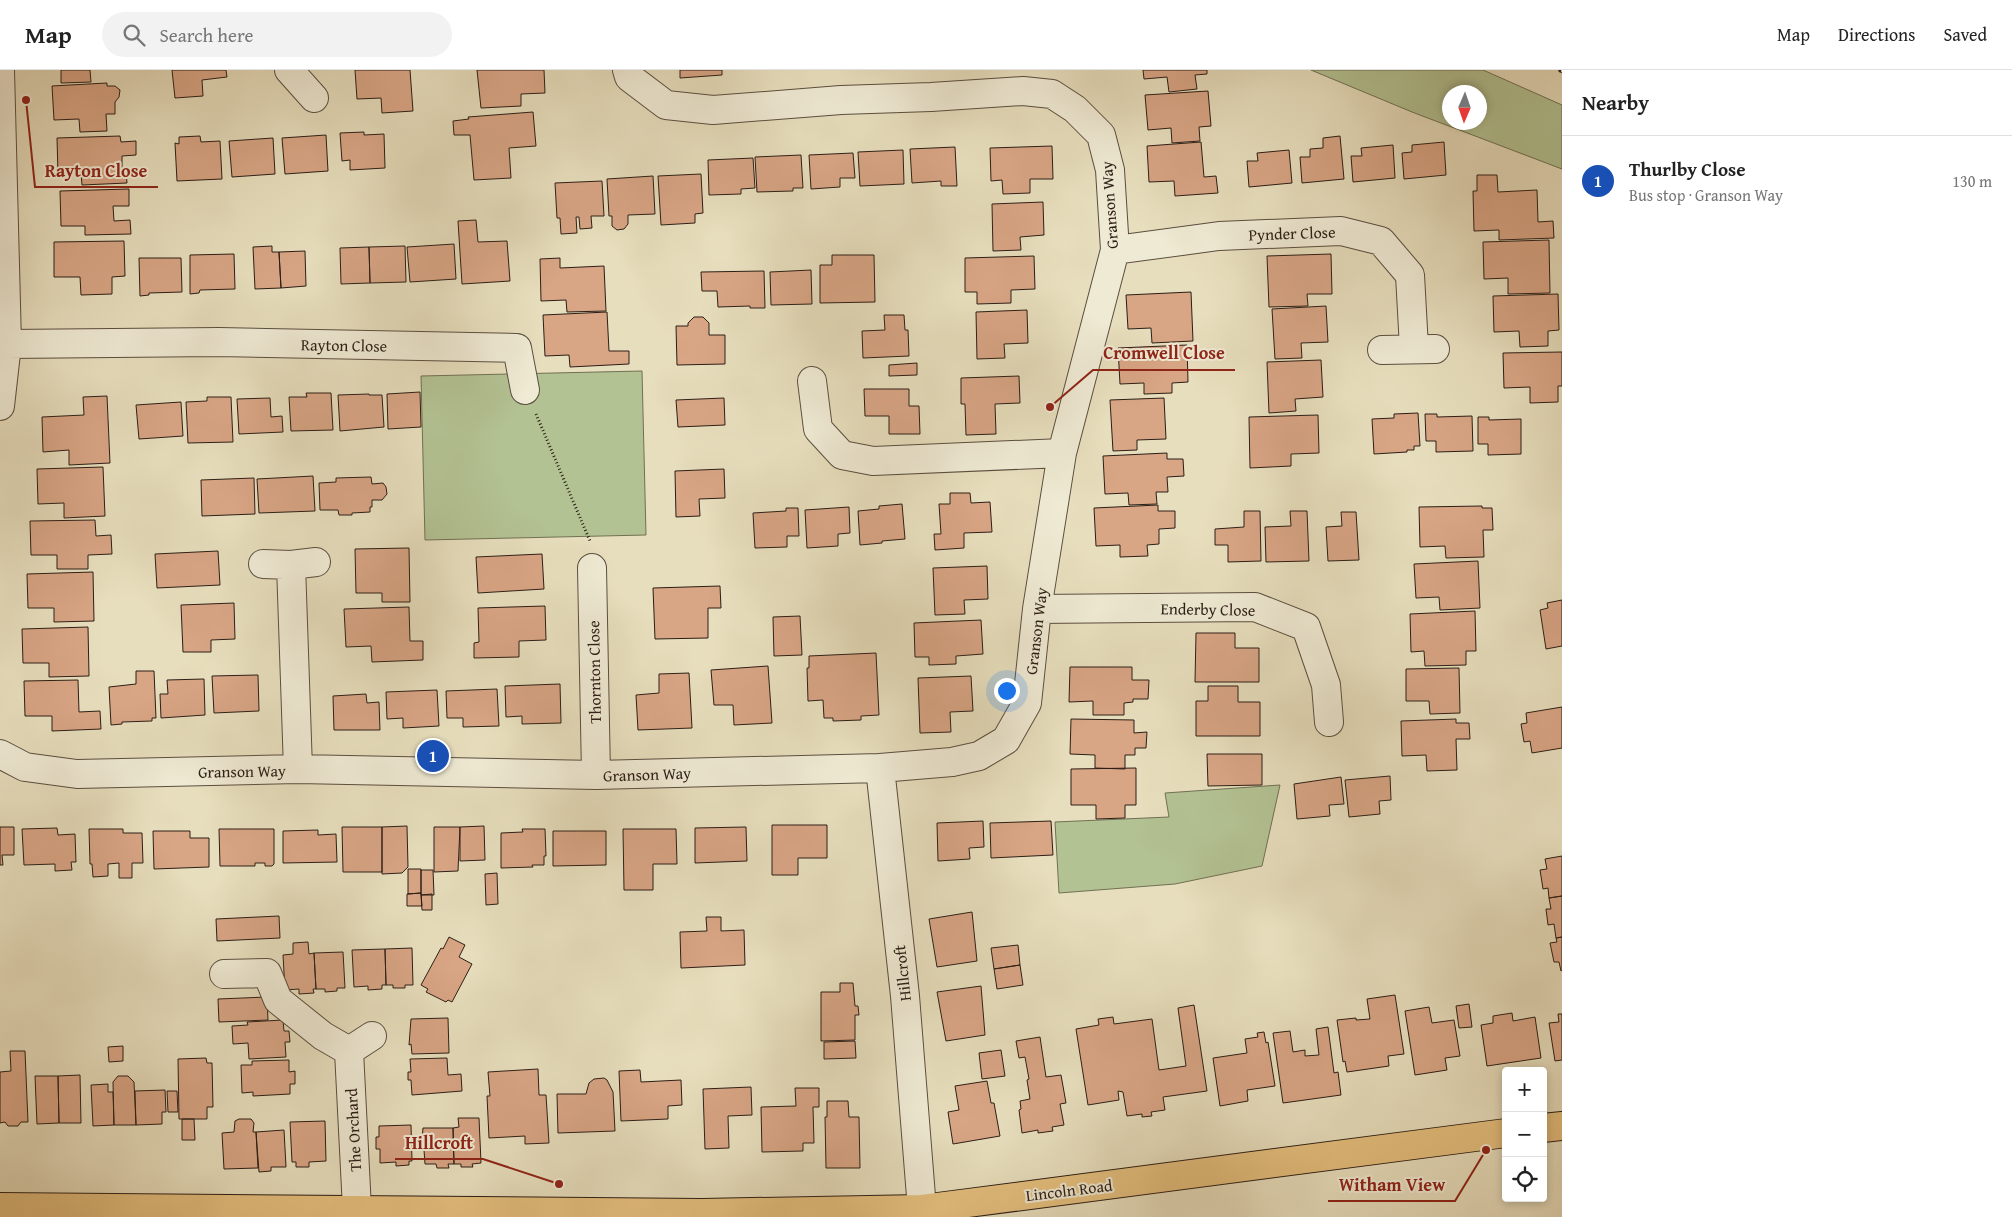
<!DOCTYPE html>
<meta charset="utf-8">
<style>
:root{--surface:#fff;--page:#f2f2f2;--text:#222;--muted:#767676;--line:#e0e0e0;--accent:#8f2418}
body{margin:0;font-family:"Gentium Book Plus",serif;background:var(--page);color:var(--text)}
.controls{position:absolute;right:15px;bottom:15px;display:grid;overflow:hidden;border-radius:5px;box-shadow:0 2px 8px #0003}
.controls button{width:45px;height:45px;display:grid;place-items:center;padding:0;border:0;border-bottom:1px solid var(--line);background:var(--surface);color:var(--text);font:25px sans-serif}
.compass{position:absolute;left:1442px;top:15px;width:45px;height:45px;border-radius:50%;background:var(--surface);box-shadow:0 2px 8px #0003;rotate:182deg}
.you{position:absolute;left:1006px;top:620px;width:18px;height:18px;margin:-12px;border:4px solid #fff;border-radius:50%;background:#1a73e8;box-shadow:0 0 0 8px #1a73e833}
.badge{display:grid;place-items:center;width:32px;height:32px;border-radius:50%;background:var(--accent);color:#fff;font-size:16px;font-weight:700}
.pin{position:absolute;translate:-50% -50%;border:2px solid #fff;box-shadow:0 1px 5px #0006}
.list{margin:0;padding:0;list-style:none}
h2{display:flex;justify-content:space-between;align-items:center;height:65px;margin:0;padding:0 20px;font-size:21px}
h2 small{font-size:16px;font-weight:400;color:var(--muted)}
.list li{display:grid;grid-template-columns:32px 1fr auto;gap:15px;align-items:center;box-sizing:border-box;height:90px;padding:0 20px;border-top:1px solid var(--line)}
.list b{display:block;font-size:19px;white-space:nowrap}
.list p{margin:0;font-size:16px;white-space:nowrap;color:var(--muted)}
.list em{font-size:16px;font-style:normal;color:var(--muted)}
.icon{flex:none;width:28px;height:28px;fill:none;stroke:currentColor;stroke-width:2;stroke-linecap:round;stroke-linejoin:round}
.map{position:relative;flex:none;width:1562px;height:1147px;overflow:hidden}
header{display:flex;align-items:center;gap:30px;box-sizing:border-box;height:70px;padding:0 25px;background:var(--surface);border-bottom:1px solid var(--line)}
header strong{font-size:24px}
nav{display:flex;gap:28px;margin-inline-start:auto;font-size:18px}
.search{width:350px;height:45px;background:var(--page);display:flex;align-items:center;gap:12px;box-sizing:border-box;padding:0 18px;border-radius:28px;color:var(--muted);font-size:19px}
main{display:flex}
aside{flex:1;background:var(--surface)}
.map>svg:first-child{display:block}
.green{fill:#b3c293;stroke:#707054;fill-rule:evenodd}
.building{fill:#d8a585;stroke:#2c1e16}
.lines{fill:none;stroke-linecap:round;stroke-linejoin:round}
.minor-casing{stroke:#5b4e40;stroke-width:30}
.major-casing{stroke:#2c1e16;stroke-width:30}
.path{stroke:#2c1e16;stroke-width:3;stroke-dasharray:1 2.5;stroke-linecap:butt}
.minor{stroke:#efead4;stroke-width:28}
.major{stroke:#e4bf7e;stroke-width:28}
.rail-casing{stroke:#2c1e16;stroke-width:5.5}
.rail{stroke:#efead4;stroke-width:4;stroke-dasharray:11;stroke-linecap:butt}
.labels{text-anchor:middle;stroke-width:4;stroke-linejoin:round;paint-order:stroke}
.street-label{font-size:16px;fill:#2c1e16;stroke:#efead4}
.leader{fill:none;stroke:#8f2418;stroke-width:2}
.callout-dot{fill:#8f2418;stroke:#efead4;stroke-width:2}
.callout-label{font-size:18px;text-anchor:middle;font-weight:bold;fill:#8f2418;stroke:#efead4;stroke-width:4;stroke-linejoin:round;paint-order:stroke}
</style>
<header>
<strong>Map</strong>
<div class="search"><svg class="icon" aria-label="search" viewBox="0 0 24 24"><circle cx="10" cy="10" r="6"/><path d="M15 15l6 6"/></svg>Search here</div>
<nav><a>Map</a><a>Directions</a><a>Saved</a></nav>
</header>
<main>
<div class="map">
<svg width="1562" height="1147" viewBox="0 0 1562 1147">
<rect width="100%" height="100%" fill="#e7debd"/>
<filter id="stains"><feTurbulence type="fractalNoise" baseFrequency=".004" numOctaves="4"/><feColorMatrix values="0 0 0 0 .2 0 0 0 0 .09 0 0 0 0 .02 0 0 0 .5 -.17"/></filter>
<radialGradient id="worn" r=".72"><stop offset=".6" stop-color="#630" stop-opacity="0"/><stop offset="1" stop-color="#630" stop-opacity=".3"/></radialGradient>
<path class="green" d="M1311 0H1483L1562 35V99L1412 42ZM1450 22H1480V52H1450Z
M642 301 646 465 425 470 421 306Z
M1280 715 1262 796 1175 814 1059 823 1055 752 1169 747 1165 723Z"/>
<path class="building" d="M61 0H90L91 12 61 13Z
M172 0H226L227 7 202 10 203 26 175 28Z
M355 0H410L413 41 382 43 381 28 357 29Z
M477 0H544L545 23 521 24V36L481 38Z
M680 0H722V5L680 8Z
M1143 0H1207V4L1195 5 1197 19 1169 22 1167 7 1144 9Z
M107 13V16H115L120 20 119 27 115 32V44H106L107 61 80 62 79 49 54 50 52 16Z
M1208 21 1211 56 1199 57 1200 71 1172 73 1171 58 1148 60 1145 25Z
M533 42 536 76 509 78 511 108 474 110 470 65H454L453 51 469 49 468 47Z
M364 62V65L384 64 385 98 350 100V90L342 91 340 63Z
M326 65 328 101 285 104 282 68Z
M120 66 121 72 136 71V85L122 86V101H126L127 113 82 115 81 103 58 104 57 68Z
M200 66 201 72 220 71 222 109 177 111 175 73 179 74V67Z
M1340 66 1344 109 1302 113 1300 87H1310V79L1323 78V68Z
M273 68 275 104 232 107 229 71Z
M1201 72 1204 107 1216 106 1218 123 1175 126 1174 111 1149 112 1147 76Z
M1444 72 1446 105 1404 109 1402 83 1412 82V75Z
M1393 75 1395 108 1353 112 1351 86H1362L1361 78Z
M1052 76 1053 109H1030V123L1003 124 1002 110 991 111 990 78Z
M955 77 957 116H941V111L912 113 910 79Z
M903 80 904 114 860 116 858 82Z
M1289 80 1292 113 1249 117 1247 91H1258L1257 83Z
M853 83 855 108H840V117L811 119 809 85Z
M801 85 803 118H793V121L757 122 755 87Z
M753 88 755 118 741 119V124L709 125 708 90Z
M701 104 703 143 695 144V153L661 155 658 106Z
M1477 105H1497L1498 122 1537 120 1538 152 1553 151 1554 168 1499 170V160L1474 161 1473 121H1477Z
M653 106 655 144 628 145V154L624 159 617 160 612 156V146H609L607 109Z
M602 111 604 146H591L592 158 580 159 579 147H576L577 163 561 164 560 148H557L555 113Z
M129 119V136H113L114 151 130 150 131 164 85 165V156H61L60 121Z
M1043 132 1044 165 1020 167 1021 180 993 181 992 134Z
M476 150 478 172 507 171 510 211 462 214 458 151Z
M1549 170 1550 223 1508 224V208L1484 209 1483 172Z
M124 171 125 206 112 207V224L81 225 80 207H54V172Z
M454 174 456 209 410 212 407 177Z
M272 176V182H279L281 218 255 219 253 177Z
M405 176 406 212 370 213 369 177Z
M369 177 370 213 341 214 340 178Z
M305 181 306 216 281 218 279 182Z
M234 184 235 219 200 220 199 223 190 224V185Z
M1331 184 1332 224H1307L1308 236 1269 237 1267 186Z
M832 185H874L875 232 820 233V195H832Z
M1034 186 1035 219 1011 220V233L977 234V222H965V188Z
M139 188H181L182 222 149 223V225L140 226Z
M560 188V198L604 196 606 241 567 242 566 230 541 231 540 189Z
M811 200 812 234 771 235 770 202Z
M764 201 765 238H750V236L718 237 717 221H702L701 202Z
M1191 222 1193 271 1152 273 1151 258 1128 259 1126 225Z
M1558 224 1559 260 1548 261V276L1520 277 1519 261 1494 262 1493 226Z
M1326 236 1328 272 1301 273 1302 288 1275 289 1272 239Z
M1027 240 1028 273 1004 274 1005 288 977 289 976 242Z
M607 242 609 281H629V294L570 297 569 285 545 286 543 245Z
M884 245H904L905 260H908L909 286 863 288 862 261 885 260Z
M694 247H703L709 253V265H725V294L677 295 676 256H688V253Z
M1187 275 1188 312 1172 313V323L1144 324V313L1120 314 1118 278Z
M1562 282V316H1558V332L1530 333V317L1504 318 1503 283Z
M1321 290 1323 327 1295 329 1296 341 1269 343 1267 292Z
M917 293V305L889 306V295Z
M1019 306 1020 333 995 334 996 364 966 365 965 334H961V308Z
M864 319H909V336H919L920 364H889V346H865Z
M420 322 421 357 388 359 387 324Z
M306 323H331L333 360 291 361 289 327H307Z
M369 324V325H382L384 357 340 361 338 325Z
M107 326 110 393 69 395V380L43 382 42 347 84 345 83 327Z
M207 327H231L233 372 188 373 186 332 207 331Z
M270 328 271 347 282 346 283 362 239 364 237 329Z
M724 328 725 355 678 357 676 330Z
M1164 328 1166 369 1137 370V380L1113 381 1110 330Z
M181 332 183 366 139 369 136 335Z
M1418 343 1420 376H1414V380H1407V382L1374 384 1372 349 1394 348V344Z
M1425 344H1437V347L1472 346 1473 381 1436 382V371H1426Z
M1318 345 1319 383 1291 384V396L1250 398 1249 347Z
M1478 347H1489V350L1521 349V384L1488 385V374H1478Z
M1167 383V389H1183L1184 406 1167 407 1168 422H1156L1157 434 1129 435 1128 423 1105 424 1103 386Z
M103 397 105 446 64 448V433L38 434 37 399Z
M724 399 725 428 699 429 700 446 676 447 675 401Z
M313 406 315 441 259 443 257 409Z
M371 407 372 414 383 413 386 417 387 424 382 430H372V437H370V442L352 443V445H339L338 440H320L319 413 336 412V408Z
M254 408 255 444 202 446 201 410Z
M950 423H970L971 433 990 432 992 462 964 463V478L935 480 934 464H941L939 434H950Z
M902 434 905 469 882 471V473L860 475 858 441 879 439V436Z
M1158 435V441H1175V458L1159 459V474L1147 475 1148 486 1120 487V475L1096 476 1094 438Z
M1482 436V438H1492L1493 460H1483L1484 487 1446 488 1445 476 1420 477 1419 437Z
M849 437 850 463 838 464V476L807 478 805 440Z
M786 438H798L799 466H787V477L755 478 753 443 786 441Z
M1244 441H1260L1261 491 1228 492V475H1215V459L1244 457Z
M1290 441H1307L1309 491 1266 492 1265 457 1291 456Z
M1341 442H1356L1359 490 1328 491 1326 457 1342 456Z
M95 450 96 466 111 465 112 484 88 485V499H57V485H31L30 451Z
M409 478 410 532H382V523H356L355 479Z
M218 481 220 515 157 518 155 484Z
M542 484 544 519 478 523 476 487Z
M1478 491 1480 538 1440 540 1439 527 1416 528 1414 494Z
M987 496 988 529 964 530 965 544 935 545 933 498Z
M93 502 94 551 54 552V538H28L27 504Z
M720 516 721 538H708V568L655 569 653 518Z
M1562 530V576L1546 579 1540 540 1548 538 1547 533Z
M234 533 235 569 211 570V582H183L181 535Z
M545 536 546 570 519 571V587L474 588V573L479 572 478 538Z
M409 537 410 571H423V590L372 592 371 576 346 577 344 539Z
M1475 541 1476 581H1466V595L1425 596 1424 581 1411 582 1410 544Z
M800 546 802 585 774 586 773 547Z
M981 550 983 584 956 586V594L929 595V587H915L914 553Z
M88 557 89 606 49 607V593H23L22 559Z
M1196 563H1235V578H1259V612H1195Z
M876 583 879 645 861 646V650L833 651V648H824L823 630 808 631 807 598H809V586Z
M768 596 772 653 734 655 733 635H714L711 600Z
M1070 597H1132V610H1149L1148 629H1133V632L1124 633V645H1093V631L1069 632Z
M1459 598 1460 643 1430 644 1429 631H1406V599Z
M136 601H154L156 648H152V651L122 652V654L111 655 109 617 136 614Z
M689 603 692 658 638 660 636 625 659 623V604Z
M258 605 259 641 214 643 212 606Z
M971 606 973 641 950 642 951 662 920 663 918 608Z
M204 609 205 645 161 648 160 624H168L167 610Z
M78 610 79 642 100 641 101 659 52 661V646H25L24 611Z
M560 614 561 653 522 654V646L506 647 505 616Z
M1208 616H1238V632H1260V666H1196V631H1208Z
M497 619 499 656 463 657V648H447L446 621Z
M437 620 439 656 403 658V648L387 649 386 622Z
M366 624 367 633 379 632 380 660H334L333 626Z
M1562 637V678L1532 683 1530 671 1524 672 1521 654 1527 653 1526 643Z
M1071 649 1134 650V663L1147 662 1146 678H1135V685H1125V699L1095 698V685L1070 684Z
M1456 649V653H1469L1470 669H1456L1457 700 1427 701 1426 685 1402 686 1401 651Z
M1207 684H1262V715L1208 716Z
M1136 698V735H1125V748L1096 749V735H1071V699Z
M1390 706 1391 730 1379 731 1380 744 1349 747 1345 710Z
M1341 707 1344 734 1329 735 1330 746 1297 749 1294 714Z
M983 751 984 777 969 778 970 789 938 791 937 753Z
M1051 751 1053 785 991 788 990 753Z
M772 755H827V788H798V805H772Z
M407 756 408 797 402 803 382 804V757Z
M484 756 485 790 460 791V757Z
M0 757H14V785H2L3 795H0Z
M342 757H382V802H343Z
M434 757H460L458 801 434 802Z
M746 757 747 791 695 793V758Z
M57 758 58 765 75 764 76 792H71L72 800 55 801V794L24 795 22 759Z
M89 759H123V763H142L143 793H132V808H119V793L108 794V806L93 807 92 794H90Z
M219 759H274V794L272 796H265V793H255V796H220Z
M522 759H545L546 786H544V795H532L533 797 501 798V763L523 762Z
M623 759H676L677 794H653V820H624Z
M318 760V765L336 764 337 792 283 793V761Z
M153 761H190V768H209V797L154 799Z
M553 761H606V795L553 796Z
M1562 786V826L1549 828 1548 818 1543 819 1540 800 1547 799 1545 789Z
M408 799H421V823L408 824Z
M421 800H433L434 825H421Z
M497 803 498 834 486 835 485 804Z
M421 823 422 836H407V824Z
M432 824V840H422L421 825Z
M1562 826V867L1556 868 1554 854 1548 855 1546 839H1551L1549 828Z
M972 842 977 891 937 897 929 849Z
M279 846 280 868 217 871 216 849Z
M706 847H721V861L744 860 745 895 681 898 680 862 707 861Z
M449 867 465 875 459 887 472 894 452 932 448 930 446 932 426 922 428 919 421 915 441 878 443 879Z
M1562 867V900L1561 901 1559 892H1554L1550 873 1557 872 1556 868Z
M308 872 309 884 314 883 316 919H313L314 923 299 924V919L285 920 283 885 293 884V873Z
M1018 875 1020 895 994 899 991 878Z
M412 878 413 915H405V918H393V915H386L385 879Z
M385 879 386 915H382V919L368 920V916L354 917 352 880Z
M343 882 345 918H337V921L325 922V919H316L314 883Z
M1020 895 1023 915 997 919 994 899Z
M840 913H853L855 936H858L859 945H855V970L821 971V922H840Z
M981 916 985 965 946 971 937 922Z
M1395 925 1404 984 1388 986 1389 996 1347 1002 1345 991 1343 992 1337 950 1356 948V950L1370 949 1367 929Z
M267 927 268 950 219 952 218 929Z
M1469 934 1472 957 1459 958 1456 936Z
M1194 935 1207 1021 1163 1027 1165 1040 1151 1042 1152 1046 1142 1047V1044L1127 1046 1123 1022 1118 1021 1119 1030 1088 1035 1076 959 1099 955 1098 949 1113 947 1114 954 1152 949 1159 1000 1186 996 1178 938Z
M1429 937 1432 953 1454 950 1460 986 1445 988 1447 1000 1415 1005 1405 941Z
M1512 943 1513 951 1535 947 1541 988 1487 996 1481 955 1493 953V946Z
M1558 944H1562V990L1555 991 1549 953 1559 952Z
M448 948 449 983 412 984 411 974 409 975 411 949Z
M283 950 284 961H289L290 972H285L286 987 249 989 248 973 233 974 232 956 248 955 247 952Z
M1328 957 1334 1003 1338 1002 1341 1025 1283 1033 1273 963 1290 961 1293 982 1305 980V986L1319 985 1316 959Z
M1264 962 1266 973 1268 972 1275 1016 1247 1020 1248 1031 1220 1036 1213 988 1247 983 1245 969 1258 967 1257 963Z
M1040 967 1046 1007 1061 1005 1066 1033 1060 1034 1064 1055 1052 1057 1053 1061 1038 1063V1060L1022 1063 1019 1040 1021 1039 1020 1031 1030 1029 1027 1010 1029 1009 1025 987 1019 988 1016 971Z
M855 971 856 988 824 989V972Z
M123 976V991L109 992 108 977Z
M1001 980 1005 1006 982 1009 979 983Z
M10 981H25L28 1052H21L18 1056H8L5 1052 0 1053V1002L11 1001Z
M206 988 207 993H212L213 1037H207V1049H179L178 989Z
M447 988 448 1005 461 1004 462 1021 412 1025 411 1010H408V1002H411L410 989Z
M289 990V1002L295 1001V1014H290V1024L253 1026V1022L242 1023 241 995H252V991Z
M538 999 539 1025H546L549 1073 525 1074V1066L489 1068 487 1026H490L488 1002Z
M640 1000 641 1012 681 1010 682 1035 668 1036V1049L621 1051 619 1001Z
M80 1005 81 1053H59L58 1006Z
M35 1006H58L59 1053 37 1054Z
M118 1006H128L134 1012 136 1055H114L113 1012Z
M604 1008 607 1010 613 1022 615 1061 558 1063 557 1024H586L589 1013 594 1009Z
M987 1011 991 1033H994L1000 1066 953 1074 948 1042 959 1040 955 1016Z
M108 1014V1022H113L114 1055 93 1056 91 1015Z
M751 1017 752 1045 728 1046 729 1078 705 1079 703 1019Z
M795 1018H819V1037H813L814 1073H803V1081L762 1082 761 1037 796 1036Z
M165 1020 166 1042H162V1054L136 1055 135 1021Z
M167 1021H177L178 1042H168Z
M827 1031H848L849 1047H859L860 1098H826L825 1047H827Z
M458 1048H479L481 1093 472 1094 473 1097H461V1094H454L453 1058 459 1057Z
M182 1049H194L195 1070H182Z
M239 1049H251L254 1053 253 1062H256L258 1098 224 1099 222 1063 234 1062 235 1051Z
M325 1051 326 1091 309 1092V1097H296V1092H292L290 1052Z
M411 1055 412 1091H409V1095L396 1096V1092L380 1093V1079H376V1067H379V1056Z
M423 1058H453L454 1094H448L449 1098H437L436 1094H425L424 1080H421Z
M284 1060 286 1097H271V1101L259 1102 256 1062Z"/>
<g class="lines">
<g class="minor-casing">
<path id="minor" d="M289 0 314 28
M1115 180 1219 166 1341 161 1381 171 1410 205 1414 278
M7 274 219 272 517 278 525 320
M1382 280 1435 279
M812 311 818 359 842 385 873 391 1062 383
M0 336 7 274 0 0
M263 494 291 495 316 492
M291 495 298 699
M592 498 596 705
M1037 539 1255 537 1306 557 1326 615 1329 652
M0 684 25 697 77 704 298 699 596 705 880 698 952 692 979 686 1006 670 1027 633 1037 539 1062 383 1115 180 1110 100 1101 65 1075 39 1052 24 1023 21 931 27 841 30 713 40 666 35 629 7 627 0
M880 698 905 926 922 1139
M224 904 267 903 278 930 323 966 349 981 372 966
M349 981 357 1139"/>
</g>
<g class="major-casing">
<path id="major" d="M1543 1058 1562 1056
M0 1137 702 1143 922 1139 1506 1063"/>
</g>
<path class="path" d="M536 344 590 471"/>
<use href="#minor" class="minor"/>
<use href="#major" class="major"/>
<g class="rail-casing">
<path id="rail" d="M1561 0H1562"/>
</g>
<use href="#rail" class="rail"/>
</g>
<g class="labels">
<g class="street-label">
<text transform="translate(1109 135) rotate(-94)" y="6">Granson Way</text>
<text transform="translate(1292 163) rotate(-2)" y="6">Pynder Close</text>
<text transform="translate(344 275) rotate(1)" y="6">Rayton Close</text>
<text transform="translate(1208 539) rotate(1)" y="6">Enderby Close</text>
<text transform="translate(1036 561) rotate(-83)" y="6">Granson Way</text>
<text transform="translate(594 602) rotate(-91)" y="6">Thornton Close</text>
<text transform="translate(242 701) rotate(-1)" y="6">Granson Way</text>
<text transform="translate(647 704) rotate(-2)" y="6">Granson Way</text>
<text transform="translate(902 903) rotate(-96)" y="6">Hillcroft</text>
<text transform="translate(353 1060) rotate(-93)" y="6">The Orchard</text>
<text transform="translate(1069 1120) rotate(-7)" y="6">Lincoln Road</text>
</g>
</g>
<path class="leader" d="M26 30L35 117H158M1050 337L1093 300H1235M559 1114L483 1089H395M1486 1080L1455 1131H1328"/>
<g class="callout-dot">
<circle cx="26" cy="30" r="5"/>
<circle cx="1050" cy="337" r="5"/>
<circle cx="559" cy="1114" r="5"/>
<circle cx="1486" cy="1080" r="5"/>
</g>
<g class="callout-label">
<text x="96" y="107">Rayton Close</text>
<text x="1164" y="289">Cromwell Close</text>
<text x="439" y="1079">Hillcroft</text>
<text x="1392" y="1121">Witham View</text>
</g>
<rect width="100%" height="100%" filter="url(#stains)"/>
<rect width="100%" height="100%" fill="url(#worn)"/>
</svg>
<div class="controls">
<button>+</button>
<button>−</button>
<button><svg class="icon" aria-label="locate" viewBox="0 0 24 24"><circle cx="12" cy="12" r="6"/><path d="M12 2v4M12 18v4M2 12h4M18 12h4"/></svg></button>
</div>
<svg class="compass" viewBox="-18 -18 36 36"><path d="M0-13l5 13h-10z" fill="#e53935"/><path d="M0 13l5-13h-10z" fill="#767676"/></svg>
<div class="you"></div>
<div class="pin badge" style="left:433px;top:686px;background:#1a4fb4">1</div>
</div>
<aside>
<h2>Nearby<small></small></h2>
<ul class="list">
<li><span class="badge" style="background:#1a4fb4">1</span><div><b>Thurlby Close</b><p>Bus stop · Granson Way</p></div><em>130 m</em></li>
</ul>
</aside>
</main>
